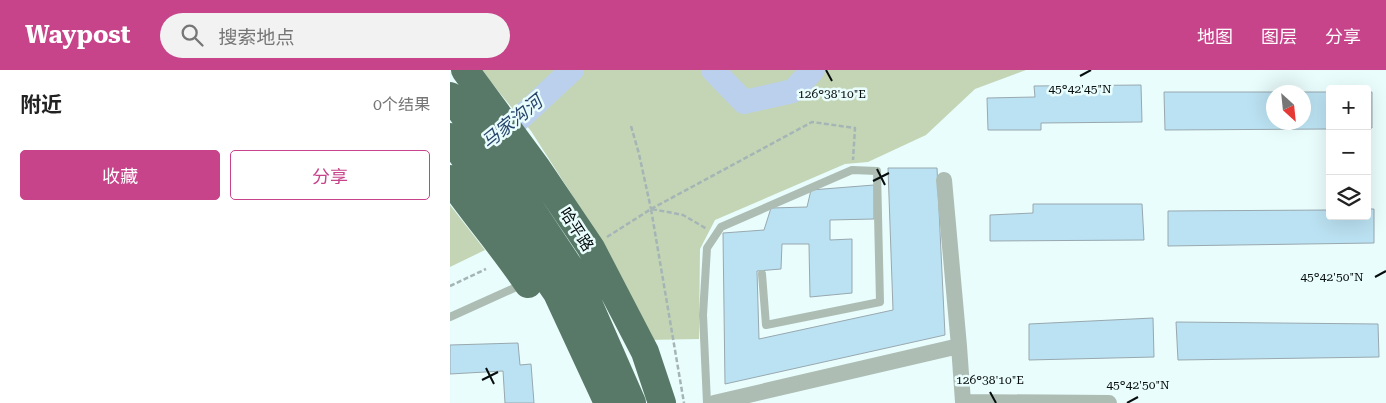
<!DOCTYPE html>
<html lang="zh">
<meta charset="utf-8">
<style>
:root{--surface:#fff;--page:#f2f2f2;--text:#222;--muted:#767676;--line:#e0e0e0;--accent:#c7448b}
body{margin:0;font-family:"Roboto Serif","Noto Sans SC",serif;background:var(--page);color:var(--text)}
.controls{position:absolute;right:15px;top:15px;display:grid;overflow:hidden;border-radius:5px;box-shadow:0 5px 20px #0002}
.controls button{width:45px;height:45px;display:grid;place-items:center;padding:0;border:0;border-bottom:1px solid var(--line);background:var(--surface);color:var(--text);font:25px sans-serif}
.compass{position:absolute;left:816px;top:15px;width:45px;height:45px;border-radius:50%;background:var(--surface);box-shadow:0 5px 20px #0002;rotate:153deg}
.list{margin:0;padding:0;list-style:none}
h2{display:flex;justify-content:space-between;align-items:center;height:65px;margin:0;padding:0 20px;font-size:21px}
h2 small{font-size:16px;font-weight:400;color:var(--muted)}
.actions{display:flex;gap:10px;padding:15px 20px}
.actions a{flex:1;padding:11px 0;border:1px solid var(--accent);border-radius:5px;text-align:center;font-size:18px;color:var(--accent)}
.actions .main{background:var(--accent);color:#fff}
.icon{flex:none;width:28px;height:28px;fill:none;stroke:currentColor;stroke-width:2;stroke-linecap:round;stroke-linejoin:round}
.map{position:relative;flex:none;width:936px;height:333px;overflow:hidden}
header{display:flex;align-items:center;gap:30px;box-sizing:border-box;height:70px;padding:0 25px;background:var(--accent);color:#fff}
header strong{font-size:24px}
nav{display:flex;gap:28px;margin-inline-start:auto;font-size:18px}
.search{width:350px;height:45px;background:var(--page);display:flex;align-items:center;gap:12px;box-sizing:border-box;padding:0 18px;border-radius:28px;color:var(--muted);font-size:19px}
main{display:flex}
aside{flex:1;background:var(--surface)}
.map>svg:first-child{display:block}
.green{fill:#c4d5b6}
.lines{fill:none;stroke-linecap:round;stroke-linejoin:round}
.river{stroke:#bad0ed;stroke-width:24}
.building{fill:#bbe2f2;stroke:#98a8af;fill-rule:evenodd}
.path{stroke:#a5b5b5;stroke-width:2.5;stroke-dasharray:5 2.5;stroke-linecap:butt}
.lane{stroke:#adbdb4;stroke-width:8}
.street{stroke:#adbdb4;stroke-width:16}
.highway{stroke:#587968;stroke-width:28}
.ticks{fill:none;stroke:#080e0e;stroke-width:2}
.labels{text-anchor:middle;stroke-width:5;stroke-linejoin:round;paint-order:stroke}
.street-label{font-size:16px;fill:#080e0e;stroke:#e9fdfc}
.water-label{font-size:18px;font-style:italic;fill:#27456c;stroke:#e9fdfc}
.ticks-label{font-size:12px;text-anchor:middle;fill:#080e0e;stroke:#e9fdfc;stroke-width:5;stroke-linejoin:round;paint-order:stroke}
</style>
<header>
<strong>Waypost</strong>
<div class="search"><svg class="icon" aria-label="search" viewBox="0 0 24 24"><circle cx="10" cy="10" r="6"/><path d="M15 15l6 6"/></svg>搜索地点</div>
<nav><a>地图</a><a>图层</a><a>分享</a></nav>
</header>
<main>
<aside>
<h2>附近<small>0个结果</small></h2>
<ul class="list">
</ul>
<div class="actions"><a class="main">收藏</a><a>分享</a></div>
</aside>
<div class="map">
<svg width="936" height="333" viewBox="0 0 936 333">
<rect width="100%" height="100%" fill="#e9fdfc"/>
<path class="green" d="M31 0H576L525 19 476 65 418 92 395 94 265 150 250 179 249 269 197 270 122 125 81 61Z
M0 135 35 180 0 197Z"/>
<g class="lines">
<path class="river" d="M263 0 294 32 343 21 363 0
M43 68 68 50 122 0"/>
</g>
<path class="building" d="M691 15 692 52 591 53V60H538L537 28 585 27 584 16Z
M714 22H880V59L715 60ZM824 22H854V52H824Z
M917 22H922V58H917Z
M438 98H487L495 265 275 314 273 163 314 160 321 138 357 137 361 120 424 115V149L380 150V170L402 169V223L360 227 359 174H332L331 199 307 201 309 269 443 240Z
M583 134H692L694 170 540 171V145L583 143Z
M917 139H924V173L718 176V141L880 140V146H917Z
M703 248 704 287 579 290V254Z
M726 252 928 254 929 287 728 290Z
M68 273 70 295 81 294 84 333H55L53 301 0 304V275Z"/>
<g class="lines">
<path class="path" d="M181 56 189 84 201 139
M201 139 362 52 405 58 403 90
M202 139 233 145 257 159
M157 167 201 139 234 333
M0 216 36 199"/>
<path class="lane" d="M0 247 73 214
M257 333 253 245 257 178 271 157 402 100 427 101 430 232 316 255 312 204"/>
<path class="street" d="M509 276 513 332 659 333
M264 333 509 276 494 110"/>
<path class="highway" d="M15 0 87 98 141 178 195 282 212 333
M0 26 65 115 128 210 182 333
M0 67 107 223 158 333
M0 109C25 145 54 178 78 214"/>
</g>
<path class="ticks" d="M376 0 382 11M630 6 641 0M427 99 435 115M423 111 439 103M925 207 936 201M36 298 44 314M32 310 48 302M540 322 546 333M677 333 688 327"/>
<g class="labels">
<g class="street-label">
<text transform="translate(127 159) rotate(57)" y="6">哈平路</text>
</g>
<g class="water-label">
<text transform="translate(62 52) rotate(-39)" y="6">马家沟河</text>
</g>
</g>
<g class="ticks-label">
<text x="630" y="23">45°42'45"N</text>
<text x="382" y="28">126°38'10"E</text>
<text x="882" y="211">45°42'50"N</text>
<text x="540" y="314">126°38'10"E</text>
<text x="688" y="319">45°42'50"N</text>
</g>
</svg>
<div class="controls">
<button>+</button>
<button>−</button>
<button><svg class="icon" aria-label="layers" viewBox="0 0 24 24"><path d="M12 4l9 5-9 5-9-5zM3 14l9 5 9-5"/></svg></button>
</div>
<svg class="compass" viewBox="-18 -18 36 36"><path d="M0-13l5 13h-10z" fill="#e53935"/><path d="M0 13l5-13h-10z" fill="#767676"/></svg>
</div>
</main>
